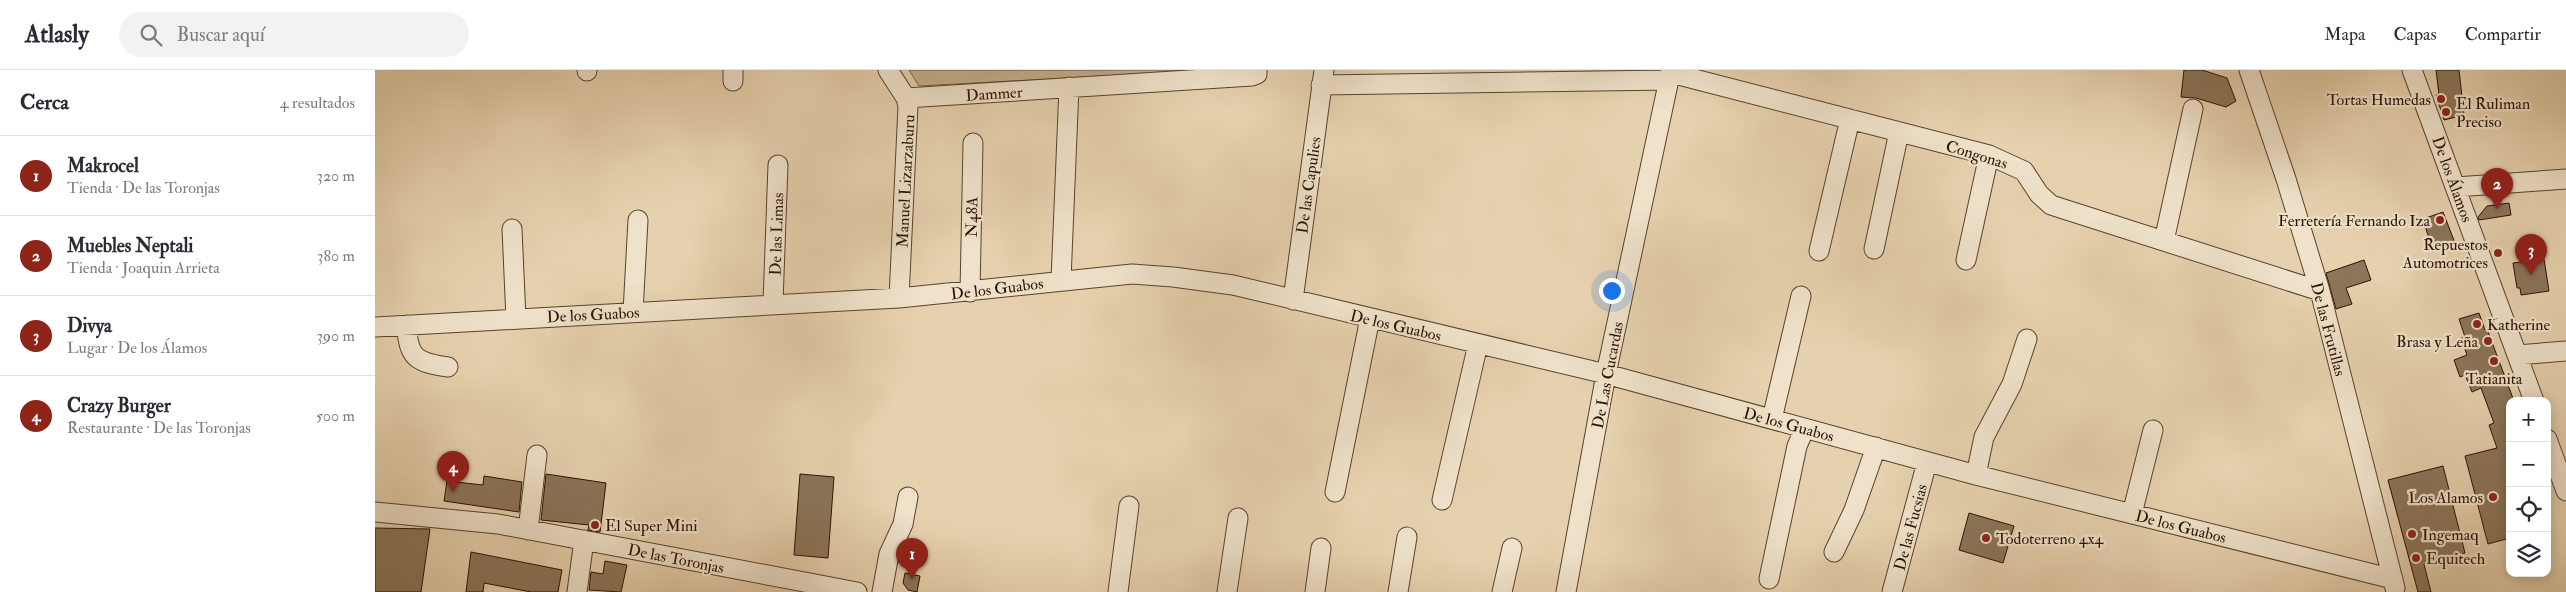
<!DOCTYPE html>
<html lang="es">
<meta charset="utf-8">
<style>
:root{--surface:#fff;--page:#f2f2f3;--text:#2b2b33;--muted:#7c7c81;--line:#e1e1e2;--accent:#8f2418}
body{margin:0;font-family:"IM FELL Double Pica",serif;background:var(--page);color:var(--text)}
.controls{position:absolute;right:15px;bottom:15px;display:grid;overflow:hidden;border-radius:10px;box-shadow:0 2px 12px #0003}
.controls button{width:45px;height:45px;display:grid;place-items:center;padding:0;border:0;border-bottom:1px solid var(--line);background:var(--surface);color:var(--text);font:25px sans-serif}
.you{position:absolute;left:1236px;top:220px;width:18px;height:18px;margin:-12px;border:4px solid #fff;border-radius:50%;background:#1a73e8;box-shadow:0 0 0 8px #1a73e833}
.badge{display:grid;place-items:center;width:32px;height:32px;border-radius:50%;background:var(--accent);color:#fff;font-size:16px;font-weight:700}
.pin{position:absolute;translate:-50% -41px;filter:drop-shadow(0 1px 2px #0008)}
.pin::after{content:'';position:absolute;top:26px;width:18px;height:15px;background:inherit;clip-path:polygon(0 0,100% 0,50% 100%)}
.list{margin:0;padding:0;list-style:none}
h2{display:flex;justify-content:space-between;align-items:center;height:65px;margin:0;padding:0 20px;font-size:21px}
h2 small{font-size:16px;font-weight:400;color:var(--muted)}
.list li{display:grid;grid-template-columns:32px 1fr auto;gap:15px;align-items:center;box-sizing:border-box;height:80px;padding:0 20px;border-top:1px solid var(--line)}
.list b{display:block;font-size:19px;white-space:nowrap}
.list p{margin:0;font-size:16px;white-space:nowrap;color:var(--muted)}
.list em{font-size:16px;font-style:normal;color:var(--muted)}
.icon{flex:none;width:28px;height:28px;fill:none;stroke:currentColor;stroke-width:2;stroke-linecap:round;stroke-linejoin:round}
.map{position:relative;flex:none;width:2191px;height:522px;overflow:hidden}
header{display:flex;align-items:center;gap:30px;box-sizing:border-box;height:70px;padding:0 25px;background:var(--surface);border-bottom:1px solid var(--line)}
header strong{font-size:24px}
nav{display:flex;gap:28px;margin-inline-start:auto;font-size:18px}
.search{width:350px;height:45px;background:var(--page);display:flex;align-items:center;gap:12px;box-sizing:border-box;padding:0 18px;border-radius:28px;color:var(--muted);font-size:19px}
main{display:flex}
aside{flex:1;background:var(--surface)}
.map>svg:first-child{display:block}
.green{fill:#c6b190;stroke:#786248}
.building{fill:#8c755a;stroke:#2a1200}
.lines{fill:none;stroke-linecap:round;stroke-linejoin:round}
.minor-casing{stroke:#59422c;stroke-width:21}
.minor{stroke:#efe1ca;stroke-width:19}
.poi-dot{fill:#8f2418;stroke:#efe1ca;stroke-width:2}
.labels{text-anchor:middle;stroke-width:4.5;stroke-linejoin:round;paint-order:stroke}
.street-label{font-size:16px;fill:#2a1200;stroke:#efe1ca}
.poi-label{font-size:16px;fill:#2a1200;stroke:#efe1ca;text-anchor:start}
</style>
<header>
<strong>Atlasly</strong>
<div class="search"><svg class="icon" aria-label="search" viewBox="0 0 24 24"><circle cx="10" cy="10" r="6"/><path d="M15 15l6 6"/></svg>Buscar aquí</div>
<nav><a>Mapa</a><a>Capas</a><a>Compartir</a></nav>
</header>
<main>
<aside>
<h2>Cerca<small>4 resultados</small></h2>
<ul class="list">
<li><span class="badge">1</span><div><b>Makrocel</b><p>Tienda · De las Toronjas</p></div><em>320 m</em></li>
<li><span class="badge">2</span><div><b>Muebles Neptali</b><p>Tienda · Joaquin Arrieta</p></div><em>380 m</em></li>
<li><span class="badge">3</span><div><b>Divya</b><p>Lugar · De los Álamos</p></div><em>390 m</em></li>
<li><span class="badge">4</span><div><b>Crazy Burger</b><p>Restaurante · De las Toronjas</p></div><em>500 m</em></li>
</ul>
</aside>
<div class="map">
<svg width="2191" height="522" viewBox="0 0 2191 522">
<rect width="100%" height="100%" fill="#e6d1ae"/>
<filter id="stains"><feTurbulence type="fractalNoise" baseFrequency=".004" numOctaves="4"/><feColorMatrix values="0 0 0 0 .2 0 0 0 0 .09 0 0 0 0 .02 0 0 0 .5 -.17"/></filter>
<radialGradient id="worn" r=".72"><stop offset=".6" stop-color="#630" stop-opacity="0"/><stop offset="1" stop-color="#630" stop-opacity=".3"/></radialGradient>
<path class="green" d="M534 0H839L544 16Z"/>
<path class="building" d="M1809 0H1827L1852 8 1861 31 1851 37 1821 28 1806 27Z
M2061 0H2084L2089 45 2069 50 2061 25H2064Z
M2134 133 2136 145 2104 150 2103 147 2112 136Z
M2068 142 2080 173 2058 182 2048 149Z
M2169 189 2174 221 2146 225 2145 218H2142L2138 193Z
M1989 190 1996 210 1971 218 1977 234 1961 239 1951 203Z
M2104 243 2110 260 2112 259 2139 331H2135V468L2113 474 2090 386 2122 378 2114 355 2119 353 2106 318 2097 322 2090 305 2085 307 2079 290 2092 285 2086 268 2090 267 2084 249Z
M2068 396 2090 483 2049 494 2056 522H2043L2013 410Z
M171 404 231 413 225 462 213 460 214 455 166 450Z
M425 404 459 407 453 488 419 485Z
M109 406 147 412 144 442 69 431 72 411 108 415Z
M1594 443 1639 456 1628 493 1584 480Z
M0 458 55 459 46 522H0Z
M96 482 187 500 183 522H156L109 513 108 522H91Z
M230 491 252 495 246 522 214 520 216 502 228 504Z
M530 503 545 506 542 522 533 520 528 513Z"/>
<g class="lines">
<g class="minor-casing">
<path id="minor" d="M513 0 531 28 533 36 524 228
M1874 0 1911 109 1945 221 2020 518
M2037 0 2159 331
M212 1V0
M1296 3 1614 85 1649 101 1664 124 1676 135 1945 221
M358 11V0
M946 15 1294 10
M531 28 877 6 882 4V0
M2081 117 2191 109
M137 159 141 249
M1789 171 1818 39
M1499 179 1524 62
M1444 181 1475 49
M1591 190 1614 85
M686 210 694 17
M595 222 598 73
M918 230 949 0
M398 233 403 95
M258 242 263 150
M32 255C32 288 43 293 73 297
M0 257 524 228 757 204 798 207 858 215 1231 304 1601 405 2018 509
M2142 285 2191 281
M1397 349 1426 226
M2172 369 2191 421
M1601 405 1609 367 1637 314 1652 269
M960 422 995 248
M1067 430 1103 274
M0 442 123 454 482 522
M1757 444 1778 360
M153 460 162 385
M1459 482 1479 440 1501 377
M1394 509 1422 376 1430 358
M202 522 209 470
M507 522 514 484 528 454 533 427
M743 522 754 436
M852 522 863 448
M940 522 946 478
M1023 522 1032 467
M1127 522 1137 478
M1191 522 1231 304 1296 0
M1517 522 1552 392"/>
</g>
<use href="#minor" class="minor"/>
</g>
<g class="poi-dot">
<circle cx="2066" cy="29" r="5"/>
<circle cx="2071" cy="42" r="5"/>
<circle cx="2065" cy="150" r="5"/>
<circle cx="2123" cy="183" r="5"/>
<circle cx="2102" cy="254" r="5"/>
<circle cx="2113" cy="271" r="5"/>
<circle cx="2119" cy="291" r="5"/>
<circle cx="2118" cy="427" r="5"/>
<circle cx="220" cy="455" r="5"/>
<circle cx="2037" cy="464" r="5"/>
<circle cx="1611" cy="468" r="5"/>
<circle cx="2041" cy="488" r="5"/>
</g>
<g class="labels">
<g class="street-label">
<text transform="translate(619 23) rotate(-4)" y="6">Dammer</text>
<text transform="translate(1602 84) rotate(17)" y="6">Congonas</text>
<text transform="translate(2078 109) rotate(70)" y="6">De los Álamos</text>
<text transform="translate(530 111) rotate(-87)" y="6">Manuel Lizarzaburu</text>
<text transform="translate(933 115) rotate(-82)" y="6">De las Capulies</text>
<text transform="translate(596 147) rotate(-89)" y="6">N48A</text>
<text transform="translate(401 164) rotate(-88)" y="6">De las Limas</text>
<text transform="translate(622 218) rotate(-7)" y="6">De los Guabos</text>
<text transform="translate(218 244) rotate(-3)" y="6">De los Guabos</text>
<text transform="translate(1021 255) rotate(13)" y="6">De los Guabos</text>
<text transform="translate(1954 259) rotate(75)" y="6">De las Frutillas</text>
<text transform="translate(1232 305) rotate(-79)" y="6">De Las Cucardas</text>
<text transform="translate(1414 354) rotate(15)" y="6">De los Guabos</text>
<text transform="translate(1806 456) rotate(14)" y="6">De los Guabos</text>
<text transform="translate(1535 457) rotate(-75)" y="6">De las Fucsias</text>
<text transform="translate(301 488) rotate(11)" y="6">De las Toronjas</text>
</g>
<g class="poi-label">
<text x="2056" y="35" text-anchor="end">Tortas Humedas</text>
<text x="2081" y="39">El Ruliman<tspan x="2081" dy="18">Preciso</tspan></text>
<text x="2055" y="156" text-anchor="end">Ferretería Fernando Iza</text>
<text x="2113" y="180" text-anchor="end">Repuestos<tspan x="2113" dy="18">Automotrices</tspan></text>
<text x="2112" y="260">Katherine</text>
<text x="2103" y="277" text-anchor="end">Brasa y Leña</text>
<text x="2119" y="314" text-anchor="middle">Tatianita</text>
<text x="2108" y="433" text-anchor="end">Los Alamos</text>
<text x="230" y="461">El Super Mini</text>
<text x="2047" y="470">Ingemaq</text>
<text x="1621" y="474">Todoterreno 4x4</text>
<text x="2051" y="494">Equitech</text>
</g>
</g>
<rect width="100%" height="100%" filter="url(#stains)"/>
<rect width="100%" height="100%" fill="url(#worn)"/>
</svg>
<div class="controls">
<button>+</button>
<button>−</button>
<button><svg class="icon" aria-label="locate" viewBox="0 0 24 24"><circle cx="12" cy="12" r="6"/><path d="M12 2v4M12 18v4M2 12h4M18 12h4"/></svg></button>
<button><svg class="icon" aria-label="layers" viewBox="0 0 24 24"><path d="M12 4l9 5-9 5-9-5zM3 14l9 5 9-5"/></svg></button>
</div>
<div class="you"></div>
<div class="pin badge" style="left:537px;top:509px">1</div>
<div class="pin badge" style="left:2122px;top:139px">2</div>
<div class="pin badge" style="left:2156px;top:205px">3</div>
<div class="pin badge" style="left:78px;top:422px">4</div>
</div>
</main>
